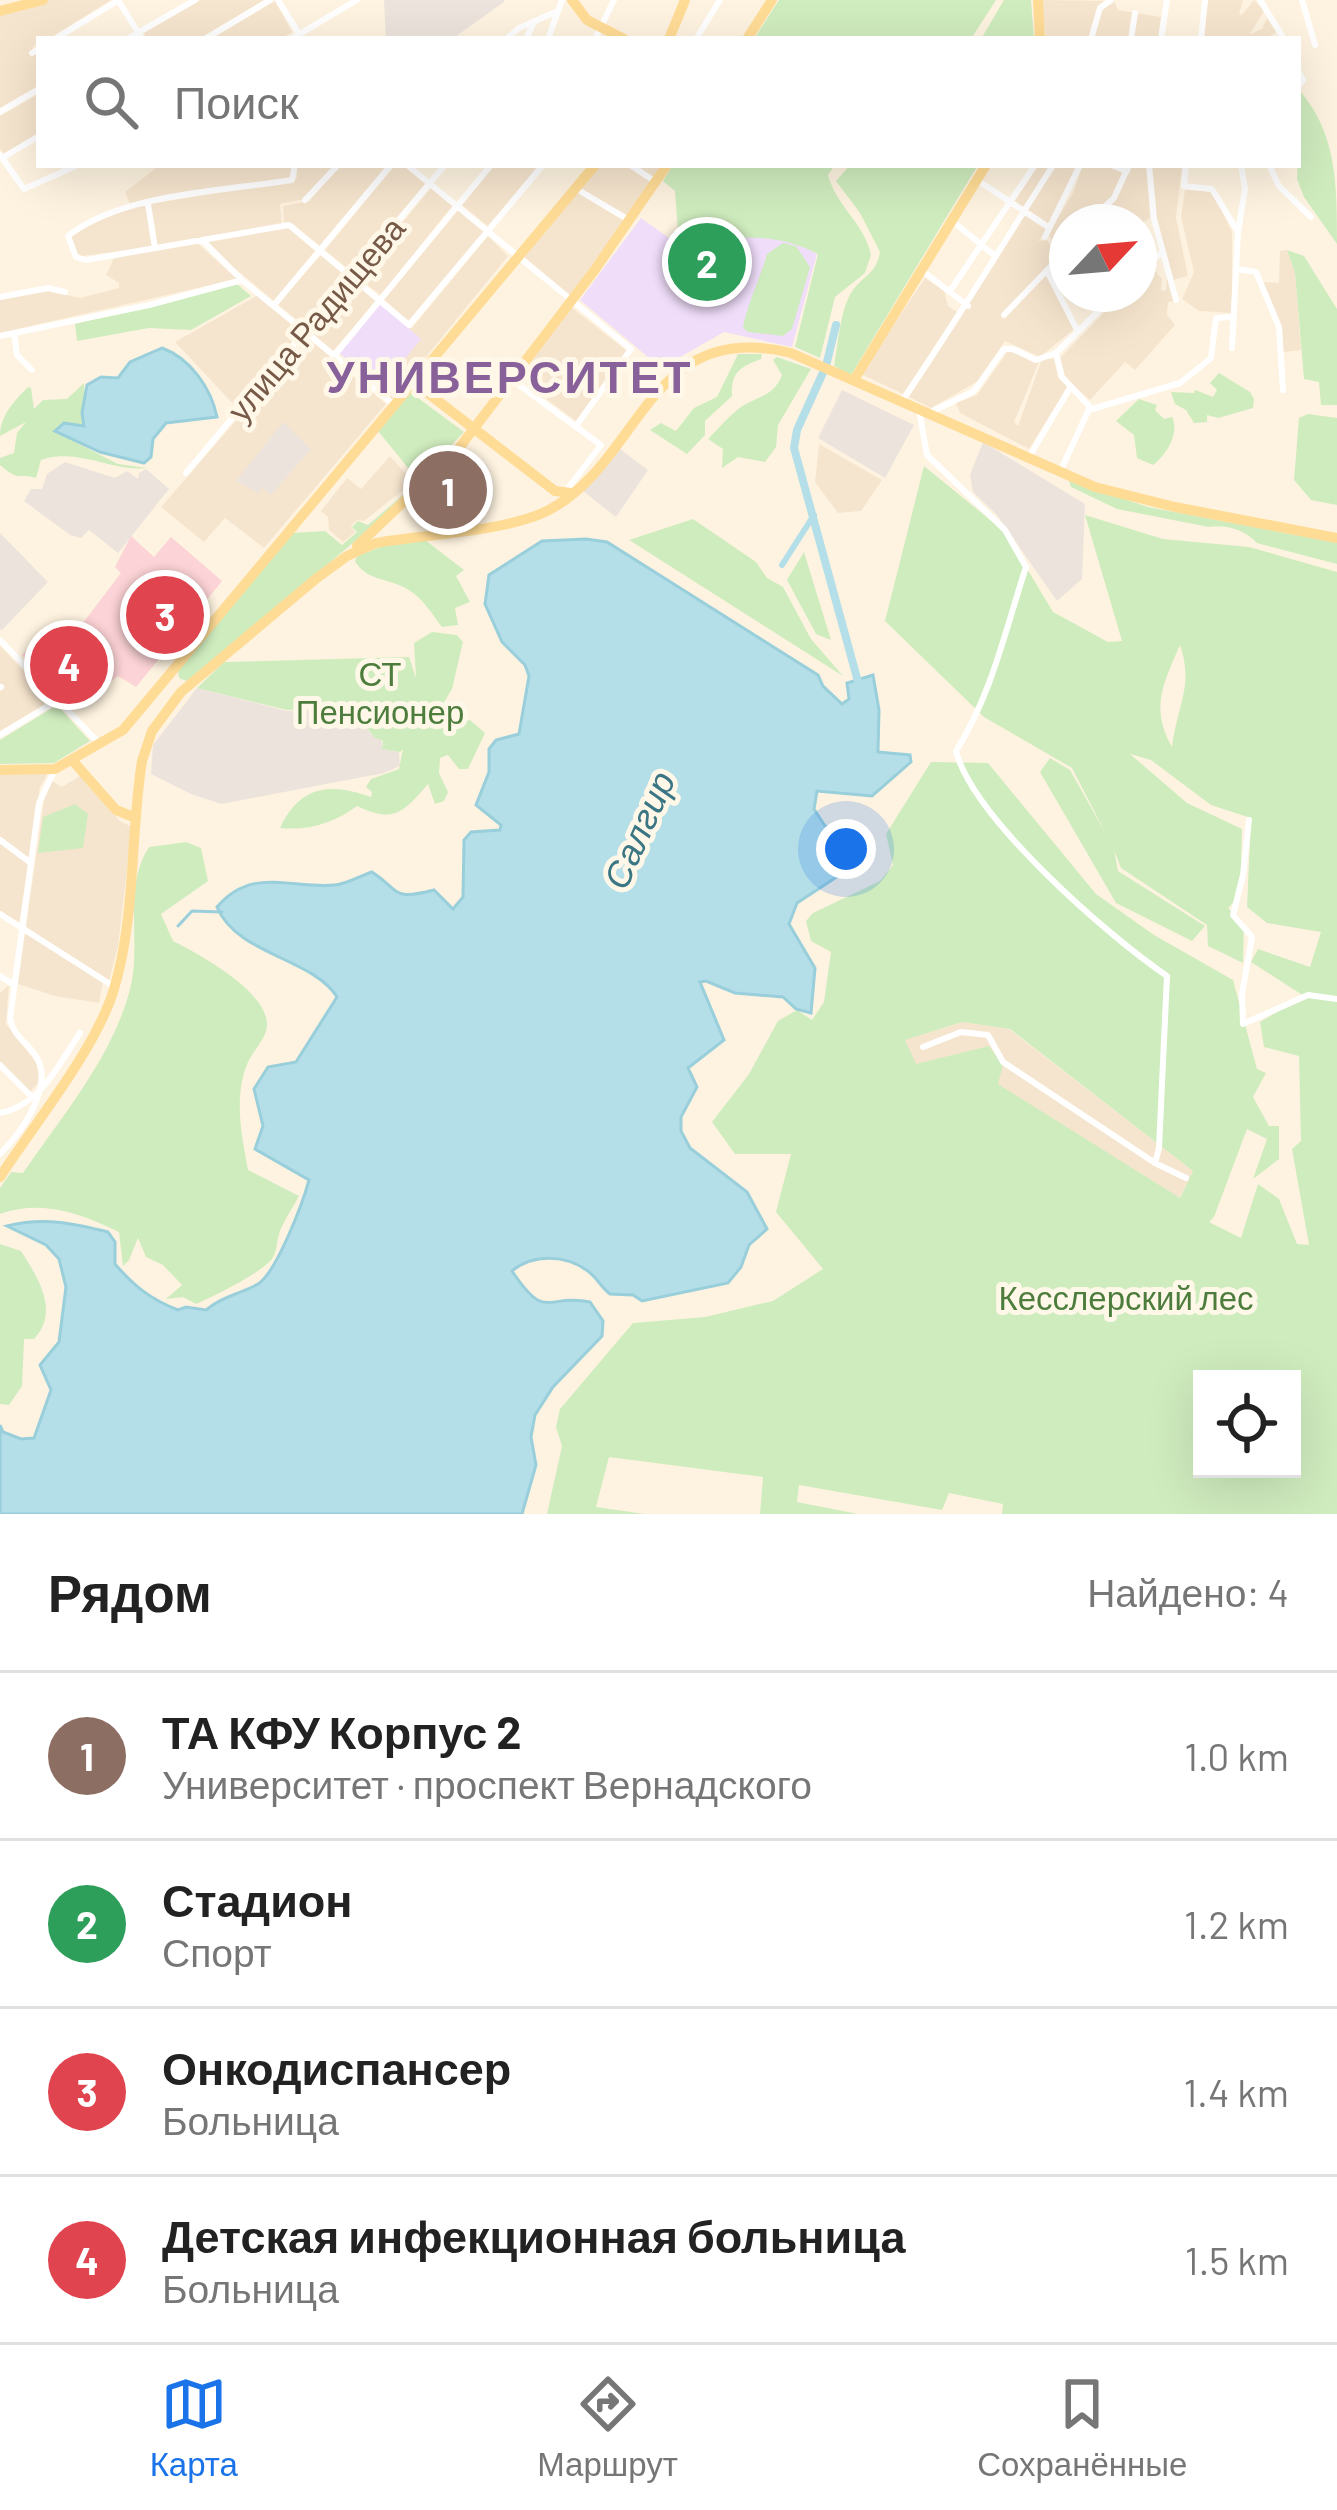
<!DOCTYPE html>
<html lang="ru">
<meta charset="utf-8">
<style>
:root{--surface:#fff;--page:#f2f2f2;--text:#222;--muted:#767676;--line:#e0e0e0;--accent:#1a73e8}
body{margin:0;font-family:Barlow,sans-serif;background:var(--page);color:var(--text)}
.controls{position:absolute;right:36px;bottom:36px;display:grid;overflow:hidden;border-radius:0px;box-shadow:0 12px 48px #0002}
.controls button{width:108px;height:108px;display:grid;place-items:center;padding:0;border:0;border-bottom:3px solid var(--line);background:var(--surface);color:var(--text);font:60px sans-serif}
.compass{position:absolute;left:1049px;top:204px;width:108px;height:108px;border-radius:50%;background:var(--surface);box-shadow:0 12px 48px #0002;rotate:64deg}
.you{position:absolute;left:846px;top:849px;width:42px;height:42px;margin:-30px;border:9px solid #fff;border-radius:50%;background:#1a73e8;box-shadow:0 0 0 18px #1a73e833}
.badge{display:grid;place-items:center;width:78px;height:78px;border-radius:50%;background:var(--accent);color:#fff;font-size:39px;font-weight:700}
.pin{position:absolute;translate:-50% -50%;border:6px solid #fff;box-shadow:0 3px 12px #0006}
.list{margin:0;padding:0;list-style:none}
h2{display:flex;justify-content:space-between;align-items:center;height:156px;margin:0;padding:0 48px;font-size:51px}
h2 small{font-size:39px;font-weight:400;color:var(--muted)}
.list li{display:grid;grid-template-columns:78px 1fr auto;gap:36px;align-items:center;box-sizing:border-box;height:168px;padding:0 48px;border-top:3px solid var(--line)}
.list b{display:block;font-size:45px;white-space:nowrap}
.list p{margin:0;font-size:39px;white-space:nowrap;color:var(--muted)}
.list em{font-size:39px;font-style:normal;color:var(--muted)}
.icon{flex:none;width:66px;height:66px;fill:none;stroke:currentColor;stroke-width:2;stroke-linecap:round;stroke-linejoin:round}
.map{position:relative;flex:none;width:1337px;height:1514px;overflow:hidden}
.search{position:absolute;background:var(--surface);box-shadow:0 12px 48px #0002;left:36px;right:36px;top:36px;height:132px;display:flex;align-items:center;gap:30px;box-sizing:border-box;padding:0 42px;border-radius:0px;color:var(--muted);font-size:45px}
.sheet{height:828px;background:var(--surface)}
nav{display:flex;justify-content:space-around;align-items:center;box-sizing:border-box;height:168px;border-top:3px solid var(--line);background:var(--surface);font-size:33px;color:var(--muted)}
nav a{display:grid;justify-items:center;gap:6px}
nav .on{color:var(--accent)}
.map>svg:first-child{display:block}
.residential{fill:#f6e5ce}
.industrial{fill:#ece4dc}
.education{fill:#f0ddfa}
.medical{fill:#fcd3d6}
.green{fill:#cfecbe;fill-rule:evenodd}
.water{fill:#b4dfe8;stroke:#99cedb;stroke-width:3}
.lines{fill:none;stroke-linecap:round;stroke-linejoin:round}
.stream{stroke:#99cedb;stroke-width:3}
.canal{stroke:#b4dfe8;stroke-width:6}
.river{stroke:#b4dfe8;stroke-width:8}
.minor{stroke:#fff;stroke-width:6}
.major{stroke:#ffdc96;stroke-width:10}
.labels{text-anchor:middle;stroke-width:10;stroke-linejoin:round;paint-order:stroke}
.street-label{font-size:33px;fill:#765946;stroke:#fff7e8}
.park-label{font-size:33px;fill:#4d7d3d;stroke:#fff7e8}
.water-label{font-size:36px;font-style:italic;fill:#3b7684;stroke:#fff7e8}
.district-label{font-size:45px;font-weight:bold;letter-spacing:3px;fill:#89619a;stroke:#fff7e8}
</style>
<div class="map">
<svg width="1337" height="1514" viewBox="0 0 1337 1514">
<rect width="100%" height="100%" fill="#fef3e0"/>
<path class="residential" d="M47 0H111L48 39H39L29 54 39 53V85L0 108V12Z
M201 0H265L198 39H147L144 33Z
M1042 0 1114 1 1118 10 1161 17 1158 39H1046Z
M1208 0H1243L1239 14 1242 15 1254 0 1264 11 1249 35 1262 29 1267 18 1277 32 1264 39H1246L1247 36 1204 39Z
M275 1 292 32 280 39H211Z
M39 94V134L4 154 0 149V116Z
M160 165H293L294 177 130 204 125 192Z
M296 165H336L305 199 280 204 282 224 157 246 150 204 293 181 297 177Z
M341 165H389L321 247 293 224 284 223 283 206 309 201Z
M395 165H405L426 183 352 272 325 250Z
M494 165H539L489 227 461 204Z
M595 165H663L627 217 579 187Z
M1038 165H1078L1048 223 1015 201Z
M1083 165H1107L1124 174 1112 199 1086 222H1067V238L1058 249 1048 234 1073 193Z
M1131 165H1147L1150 218 1139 225V222H1090L1116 198Z
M1151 165H1182L1176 218 1188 276 1173 280 1159 232 1150 187Z
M432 187 453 205 381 295 357 277Z
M1185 190 1213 192 1232 232V313L1199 311 1182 299 1194 272 1181 217Z
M575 191 624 221 570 296 522 255Z
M147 205 153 247 82 256 76 253 71 237 80 229 126 209Z
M459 209 485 231 410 323 384 299Z
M1025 213 1047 229 1038 241 1047 240 1056 257 1002 317 1046 273 1074 329 1040 357 1005 341 978 381 931 408 909 397Z
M290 227 318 249 274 301 209 247 207 241Z
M488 236 508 256 392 399 340 353 381 303 412 328Z
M196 242 237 279 0 333V299L49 291 80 298 119 288V283L106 275 114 258Z
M1287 250 1295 273 1301 350 1283 352 1280 325 1262 282 1279 283 1280 251Z
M322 254 349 276 307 328 277 304Z
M1150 265 1162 279 1161 291 1166 290 1167 274 1175 301 1168 302 1167 315 1175 325 1135 370 1125 362 1090 400 1063 376 1059 359 1122 294H1139V277Z
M925 278 944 291 948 306 957 312 903 394 861 374Z
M353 279 377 300 333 351 310 331Z
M258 295 304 333 238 409 175 342Z
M571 307 627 351 577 422 517 377Z
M308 338 386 404 264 548 225 518 204 542 161 507Z
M1008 351 1039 362 1014 422 1018 426 1042 359H1054L1058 378 1068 386 1029 449 960 413 956 403 977 395Z
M819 444 882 480 861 511 838 513 815 482Z
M390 456 413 482 364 521 357 520 351 526 355 532 343 542 329 530 328 517 321 511 347 478 361 489Z
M0 646 52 700 0 731V692L4 685 0 684Z
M45 772 47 775 40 787 29 859 0 838V774Z
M80 776 120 821 132 827 118 946 109 981 26 927 46 786 52 781 62 787Z
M0 842 29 863 19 923 0 911Z
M25 933 103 982 99 1003 55 996 18 984Z
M9 985 6 1024 37 1064 39 1082 29 1093 0 1062V993Z
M962 1022 1009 1029 1193 1171 1179 1199 997 1084 915 1064 904 1040Z"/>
<path class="industrial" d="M384 0H504V2L452 39H386Z
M842 390 914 425 885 478 818 438Z
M283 422 311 449 271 495 262 488 258 493 236 481Z
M983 442 1085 504 1082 579 1057 601 997 515 973 492 970 475Z
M617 447 648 470 616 517 583 491Z
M65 462 115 478 127 471 138 479 139 473 146 469 169 489 118 553 89 530 81 538 70 535 24 501 31 489H42L47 474Z
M0 533 48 582 2 630 0 629Z
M197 688 287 711 349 708 375 738 382 741V749L399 752 400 766 384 773 221 804 191 794 151 774 153 745Z"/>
<path class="education" d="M641 218 679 245 739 235 768 236 794 242 817 254 792 347 724 332 661 368 580 300Z
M380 303 421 339 381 388 339 353Z"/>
<path class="medical" d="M131 536 154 557 171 537 222 581 136 687 118 676 75 706 22 655 56 622 73 636 121 573 115 567Z"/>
<path class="green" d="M779 0H996L971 39H754Z
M1004 0H1031L1034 39H981Z
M1300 91C1337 134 1337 185 1337 244L1304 197 1297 179Z
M673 165H835L828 175C836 206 865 224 871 255L865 273 835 297 820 358 795 347 818 254C771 230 730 237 679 245L675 191 663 181Z
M850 165 927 168 978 165 851 375 834 366C838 345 840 308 853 290 865 274 876 274 880 252L860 213 836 181Z
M783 243 796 246 810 267 792 329 783 336 748 332 743 328C746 308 761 276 767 254Z
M1287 250 1304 256 1337 309V405H1321L1319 382 1304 379 1295 273Z
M237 284 251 296 191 330 149 328 77 341 75 324Z
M738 354H762L761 359C740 367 731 372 732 396L705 421V435L687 454 650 430 661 423 676 431 694 408 717 397Z
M777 357 811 369 778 425 776 447 765 462 738 457 722 468 723 449 708 439C717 430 726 419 736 411 753 396 773 399 782 375L773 360Z
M1219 373 1250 392 1254 399 1253 408 1218 418 1207 415V422L1194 423 1186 410 1175 404 1171 392 1194 393 1195 390 1213 397 1217 390 1210 383Z
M84 383 85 426 69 439 118 464 147 468C110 472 78 447 41 460L36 478C16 472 21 483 0 465V458L14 453 17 433 26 422 0 436C0 416 14 401 28 387L31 388 34 409 43 400 67 399Z
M410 392 464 432 418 480 378 431Z
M1139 399 1157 405 1155 410 1164 419 1172 417C1180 434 1166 455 1153 465L1137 458 1134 435 1116 421Z
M1308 414 1337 418V505L1311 500 1294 480 1299 418Z
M924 466 1005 532 1053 612 1108 642 1122 641 1085 515 1163 539 1249 547 1337 572V1514H1002L1003 1504 949 1493 942 1510 799 1485 797 1502 858 1514H760L763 1477 609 1457 596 1507 645 1514H547L562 1446 556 1427 560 1409 633 1323 705 1317 773 1301 823 1269 776 1212 791 1154H735L712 1122 749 1074 778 1021 797 1010 812 1020 824 1002 831 952 811 941 806 921 813 913 880 881 893 865 886 834 931 762 988 763 1096 894 1154 935 1233 980 1257 1069 1266 1073 1253 1097 1269 1126H1279V1159L1253 1179 1267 1139 1247 1129 1214 1217 1209 1222 1241 1238 1258 1184 1279 1199 1297 1244 1309 1245 1292 1149 1301 1141 1299 1056 1264 1047 1260 1022 1304 996 1251 962 1258 949 1310 967 1321 932 1267 923 1247 907 1251 818 1211 805 1151 760 1130 754 1187 803 1242 829 1240 896 1228 908 1244 924 1243 963 1208 946 1207 925 1121 868 1114 850 1118 871 1205 926 1192 941 1116 903 1040 772 1050 758 1070 770 1106 834 1072 768 984 717 885 621ZM1180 645C1194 686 1177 706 1172 747 1150 708 1163 684 1180 645ZM962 1022 1010 1029 1193 1171 1180 1198 998 1084 1003 1065 989 1046 916 1064 905 1040ZM1202 1379H1292V1469H1202Z
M1069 481 1148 507 1337 543V564L1257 543C1245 530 1226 524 1209 527L1117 509 1071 487Z
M410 489 413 492 204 669 186 681 179 678 178 670 292 533 325 531 342 545 357 532 352 527 358 521 368 525Z
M693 519 756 562 767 578 783 587 811 639 843 676 629 540Z
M425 540 464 570 456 576 470 602 455 608 458 625 442 627C432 614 422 597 407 589 389 578 366 581 355 561L357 556 383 546Z
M804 552 831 640 816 634 787 580Z
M432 632 457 635 463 642 452 689 440 709 449 728 456 730 462 722 470 720 485 733 468 769H459L448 755 440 758 439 773 448 792 444 801 435 804 428 784C404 812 394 824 357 806 334 823 309 831 280 828 301 784 331 783 371 797L372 792 366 787 371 779 399 769 403 749 400 752 382 749 383 741 375 738 349 707 287 710 197 688 224 662 409 657 416 678 414 643Z
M57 705 90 741 54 763 0 764V740Z
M75 804 88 814 83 848 38 853 43 817Z
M186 842 201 848 208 881 161 914 173 941C199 954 269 992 267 1026 266 1040 251 1052 246 1067 234 1100 242 1137 248 1170L299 1196C293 1207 285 1219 280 1231 276 1241 278 1250 272 1259 261 1273 214 1296 196 1304L183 1297 166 1299 182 1285 163 1265 146 1257 138 1238 129 1260 123 1266 119 1232C81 1214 43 1199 0 1214V1188L11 1172 23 1173C62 1116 115 1054 131 985 141 940 123 886 149 847Z
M0 1244 21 1251C38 1278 60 1311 34 1339H24L22 1386 9 1405 0 1404Z"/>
<path class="water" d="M162 348C190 358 211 388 217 417L166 423 153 439 151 457 144 463 100 452 55 431 64 423 84 426 82 413 87 385 101 377 118 378 130 362Z
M586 539 607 542 818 675 823 686 842 704 849 699 847 683 873 675 879 710 878 752 910 755 911 762 872 796 817 791 814 809 825 826C848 833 855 838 858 863L797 903 789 924 815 968 811 1013 796 1009 783 997 735 993 706 981 700 982 724 1040 688 1068 697 1087 681 1117V1131L690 1148 747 1192 767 1229 749 1245 741 1267 728 1283 642 1301 633 1295 610 1294C601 1287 597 1278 589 1272 566 1254 533 1254 512 1271 547 1323 546 1293 590 1302L603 1321 602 1336 553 1387 535 1415 531 1437 536 1465 522 1514H0V1425L3 1432 21 1439 34 1438 51 1390 40 1365 59 1342 66 1287 59 1259 46 1245 7 1226C44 1217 72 1223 108 1232L115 1242V1264C134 1286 150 1299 178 1310L186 1307 206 1310C223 1296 240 1294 258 1284 276 1273 303 1203 309 1180L255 1149 263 1126 254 1089 268 1067 296 1062 337 997C313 958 237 955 217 907 252 866 289 889 335 885 347 884 360 876 372 872 401 891 391 901 434 890L453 909 463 897 464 840 471 832 500 830 501 825 476 805 489 772V749L496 740 519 734 529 676 525 665 502 642 485 604 489 575 542 541Z"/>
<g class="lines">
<path class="stream" d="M178 926 192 911 222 912"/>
<path class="canal" d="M782 565 814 515"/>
<path class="river" d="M836 325 826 366 797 430 794 448 860 689"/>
<path class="minor" d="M118 0 142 39
M278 0 299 34
M1260 0 1284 39
M1302 0 1315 45
M55 39 119 0
M127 39 195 0
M205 39 270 0
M291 39 357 0
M506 39 519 28 558 11
M526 39 533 24
M548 39 562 0
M595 39 614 0
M696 39 720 0
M1091 39 1100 8 1111 0
M1131 39 1135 13
M1161 39 1167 0
M1201 39 1205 0
M32 53 39 49
M1298 70 1303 80 1298 86
M0 112 39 89
M0 155 24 189 78 165
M2 158 39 136
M295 165 292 180C225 191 123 193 68 236L76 257 86 260 289 225 409 325 543 165
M407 165 631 349 576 426
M630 165 656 182
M1111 165 1127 171
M1149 165 1154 219 1176 300
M1186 165 1184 186 1212 189 1238 232 1232 348
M1269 165 1279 186 1311 217
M977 180 1048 227
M575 188 629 220
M305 200 338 165
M148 204 155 248
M951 220 994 255
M1088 222 1114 198 1129 165
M1238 232 1245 189 1241 165
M1045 237 1080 165
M202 240 242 280 393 404
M1236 269 1256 272 1279 327 1283 390
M1047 271 1077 330
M924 272 968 306
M1139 272 1161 253
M950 291 1035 165
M0 297 48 288 65 292
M274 305 391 165
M1004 315 1054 263 1067 242
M14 333 17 355 32 370
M0 336 149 305 242 280
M1056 353 1062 377 1090 407 1060 472
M334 356 491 165
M511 379 601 445 565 492
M902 401C955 324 1002 245 1052 167
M919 410 927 455 1005 530 1026 567C1005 631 992 694 956 751 973 818 1108 936 1167 976L1159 1148 1155 1163
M1089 410 1180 383 1211 358 1216 318 1232 317
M929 413 974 391 1004 349H1013L1036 360 1056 353 1116 294
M1029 457 1070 388
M186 473 445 165
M0 640 99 743
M0 687H1
M0 735 58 700
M1249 820 1243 875 1233 915 1252 937 1242 994 1243 1024 1308 995 1337 999
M0 840 31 863
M0 914 113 986
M0 976 14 985
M923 1047 961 1032 988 1035 1003 1062 1155 1163 1186 1178
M0 1065 31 1096
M0 1113C40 1106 59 1064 80 1033
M0 1154C20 1134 54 1088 37 1058 29 1043 14 1038 10 1019L39 803 55 769"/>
<path class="major" d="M572 0 587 20 624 39
M1038 0 1040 39
M0 11 43 0
M669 39 685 0
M747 39 772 0
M854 380 986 165
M412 381 555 491 571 493
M357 546 456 452 594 271 667 165
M72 760 116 810 136 818
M0 770 55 769 123 730 595 165
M0 1177C35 1123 96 1049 114 989 136 916 130 836 142 761L152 731 181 692 317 578 347 556 376 543C425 534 506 532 549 510 642 461 648 317 791 353L1095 487 1175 507 1337 538"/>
</g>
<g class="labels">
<g class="street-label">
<text transform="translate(316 319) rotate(-50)" y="12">улица Радищева</text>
</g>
<g class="park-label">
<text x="380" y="686">СТ<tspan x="380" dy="38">Пенсионер</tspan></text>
<text x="1126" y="1310">Кесслерский лес</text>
</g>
<g class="water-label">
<text transform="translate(639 830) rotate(-66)" y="13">Салгир</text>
</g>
<g class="district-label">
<text x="510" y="393">УНИВЕРСИТЕТ</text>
</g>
</g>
</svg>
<div class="controls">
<button><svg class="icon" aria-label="locate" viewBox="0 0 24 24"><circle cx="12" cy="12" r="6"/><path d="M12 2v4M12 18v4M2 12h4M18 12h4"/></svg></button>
</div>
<svg class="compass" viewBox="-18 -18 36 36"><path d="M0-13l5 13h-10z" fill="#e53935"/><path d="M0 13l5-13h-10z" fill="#767676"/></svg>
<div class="you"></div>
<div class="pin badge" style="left:448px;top:490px;background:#8d6e63">1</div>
<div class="pin badge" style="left:707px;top:262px;background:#2e9e5b">2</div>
<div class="pin badge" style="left:165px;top:615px;background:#e0444e">3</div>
<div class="pin badge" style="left:69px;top:665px;background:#e0444e">4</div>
<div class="search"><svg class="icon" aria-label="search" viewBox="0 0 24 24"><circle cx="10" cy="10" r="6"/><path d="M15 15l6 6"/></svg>Поиск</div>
</div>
<section class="sheet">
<h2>Рядом<small>Найдено: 4</small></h2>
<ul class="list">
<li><span class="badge" style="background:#8d6e63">1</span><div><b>ТА КФУ Корпус 2</b><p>Университет · проспект Вернадского</p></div><em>1.0 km</em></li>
<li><span class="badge" style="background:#2e9e5b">2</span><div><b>Стадион</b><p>Спорт</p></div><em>1.2 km</em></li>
<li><span class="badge" style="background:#e0444e">3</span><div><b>Онкодиспансер</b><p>Больница</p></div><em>1.4 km</em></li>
<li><span class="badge" style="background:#e0444e">4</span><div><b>Детская инфекционная больница</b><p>Больница</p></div><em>1.5 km</em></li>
</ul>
</section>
<nav>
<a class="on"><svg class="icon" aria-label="map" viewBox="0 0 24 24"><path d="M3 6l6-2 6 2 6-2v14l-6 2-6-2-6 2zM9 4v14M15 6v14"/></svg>Карта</a>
<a><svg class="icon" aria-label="directions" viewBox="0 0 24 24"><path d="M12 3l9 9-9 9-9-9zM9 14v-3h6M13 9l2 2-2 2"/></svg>Маршрут</a>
<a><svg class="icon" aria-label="saved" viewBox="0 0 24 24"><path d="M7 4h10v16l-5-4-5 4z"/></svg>Сохранённые</a>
</nav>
